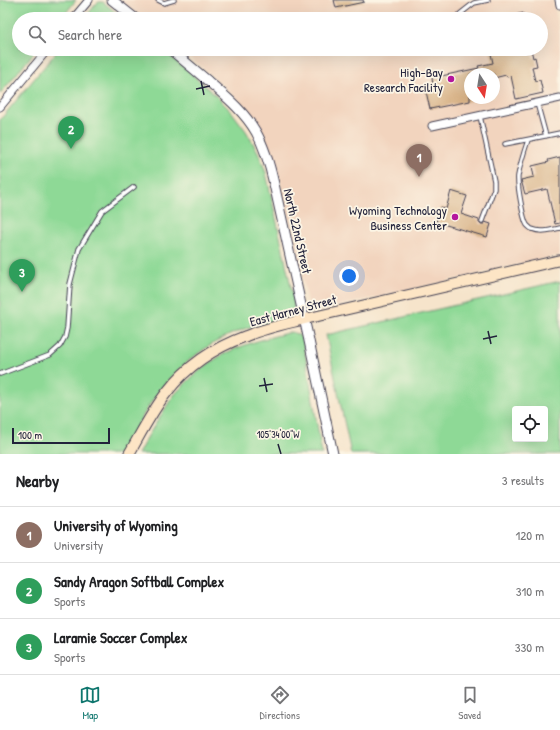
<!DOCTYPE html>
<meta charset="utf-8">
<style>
:root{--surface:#fff;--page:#f6f6f6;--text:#202124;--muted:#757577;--line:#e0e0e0;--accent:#0f766e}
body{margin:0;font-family:"Patrick Hand",sans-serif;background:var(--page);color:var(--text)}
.controls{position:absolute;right:12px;bottom:12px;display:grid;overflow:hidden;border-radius:4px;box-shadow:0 4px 16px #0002}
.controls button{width:36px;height:36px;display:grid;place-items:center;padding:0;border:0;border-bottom:1px solid var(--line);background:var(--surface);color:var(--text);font:20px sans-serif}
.compass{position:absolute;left:464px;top:68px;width:36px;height:36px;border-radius:50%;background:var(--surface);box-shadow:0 4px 16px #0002;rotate:168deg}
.scale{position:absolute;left:12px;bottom:10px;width:98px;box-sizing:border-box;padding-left:4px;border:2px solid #22223b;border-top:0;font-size:11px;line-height:14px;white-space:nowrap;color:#22223b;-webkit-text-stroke:3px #fcf5e5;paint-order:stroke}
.you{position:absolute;left:349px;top:276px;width:14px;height:14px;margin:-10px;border:3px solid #fff;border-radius:50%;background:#1a73e8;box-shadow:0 0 0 6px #1a73e833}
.badge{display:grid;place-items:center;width:26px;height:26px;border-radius:50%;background:var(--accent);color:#fff;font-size:13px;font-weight:700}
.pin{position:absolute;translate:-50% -33px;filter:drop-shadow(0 1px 2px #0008)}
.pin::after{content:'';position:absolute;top:21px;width:14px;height:12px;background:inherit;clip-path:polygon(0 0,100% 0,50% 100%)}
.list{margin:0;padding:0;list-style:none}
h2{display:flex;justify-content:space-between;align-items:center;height:52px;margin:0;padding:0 16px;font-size:17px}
h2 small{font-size:13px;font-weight:400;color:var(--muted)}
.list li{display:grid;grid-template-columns:26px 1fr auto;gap:12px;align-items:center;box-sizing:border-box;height:56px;padding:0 16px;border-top:1px solid var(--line)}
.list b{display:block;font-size:15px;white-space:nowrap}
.list p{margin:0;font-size:13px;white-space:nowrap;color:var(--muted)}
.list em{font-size:13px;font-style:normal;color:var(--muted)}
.icon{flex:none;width:22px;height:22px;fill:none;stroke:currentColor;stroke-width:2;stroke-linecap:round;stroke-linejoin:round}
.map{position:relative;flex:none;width:560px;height:454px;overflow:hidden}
.search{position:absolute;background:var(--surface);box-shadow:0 4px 16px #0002;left:12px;right:12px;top:12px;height:44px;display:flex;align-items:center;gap:10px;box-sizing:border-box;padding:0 14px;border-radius:22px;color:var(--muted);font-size:15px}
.sheet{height:220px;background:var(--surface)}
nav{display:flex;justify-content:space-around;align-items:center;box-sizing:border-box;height:56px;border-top:1px solid var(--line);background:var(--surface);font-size:11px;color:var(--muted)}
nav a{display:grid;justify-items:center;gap:2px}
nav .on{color:var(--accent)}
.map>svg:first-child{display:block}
.built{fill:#f2d4be;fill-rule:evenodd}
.green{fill:#8ed996;stroke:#587e68;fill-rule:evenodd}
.building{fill:#d8b287}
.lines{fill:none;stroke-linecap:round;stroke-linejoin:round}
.service-casing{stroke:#423f51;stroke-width:5.5}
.minor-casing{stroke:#423f51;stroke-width:9}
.tertiary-casing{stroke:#423f51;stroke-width:11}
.secondary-casing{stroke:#423f51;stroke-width:12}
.service{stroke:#fff;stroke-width:3.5}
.minor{stroke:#fff;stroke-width:7}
.tertiary{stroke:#fff;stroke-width:9}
.secondary{stroke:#fde5c5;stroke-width:10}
.ticks{fill:none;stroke:#22223b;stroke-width:1.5}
.poi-dot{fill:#b5179e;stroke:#fcf5e5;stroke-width:1.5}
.labels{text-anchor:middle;stroke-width:3.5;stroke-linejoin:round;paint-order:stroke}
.poi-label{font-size:13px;fill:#22223b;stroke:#fcf5e5;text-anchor:end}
.street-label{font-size:13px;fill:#22223b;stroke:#fcf5e5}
.ticks-label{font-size:10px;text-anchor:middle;fill:#22223b;stroke:#fcf5e5;stroke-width:3.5;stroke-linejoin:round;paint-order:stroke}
</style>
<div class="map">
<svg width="560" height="454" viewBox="0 0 560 454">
<rect width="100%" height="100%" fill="#fcf5e5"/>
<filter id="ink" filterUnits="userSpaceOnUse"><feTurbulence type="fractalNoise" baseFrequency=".025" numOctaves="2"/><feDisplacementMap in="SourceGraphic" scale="8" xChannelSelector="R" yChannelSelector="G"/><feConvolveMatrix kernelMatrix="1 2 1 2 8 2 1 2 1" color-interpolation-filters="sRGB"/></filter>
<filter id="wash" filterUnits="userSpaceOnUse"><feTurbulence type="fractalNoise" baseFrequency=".012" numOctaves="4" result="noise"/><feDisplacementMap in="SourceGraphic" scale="16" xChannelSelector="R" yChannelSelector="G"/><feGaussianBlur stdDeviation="0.9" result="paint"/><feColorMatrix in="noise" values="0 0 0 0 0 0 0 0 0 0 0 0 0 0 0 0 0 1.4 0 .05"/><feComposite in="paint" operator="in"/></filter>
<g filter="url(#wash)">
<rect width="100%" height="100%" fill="#f6e4cb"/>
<path class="built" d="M115 0H553L560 35V255L321 310 312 309 308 302 285 199 272 155 262 133 238 100 221 84 181 49H541V19H143ZM470 74H494V98H470Z"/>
<path class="green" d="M0 0H76L61 19H19V49H37L0 94Z
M99 2H103L124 19H84L96 4Z
M59 49H161L186 69 216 96 231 111 246 131 258 152 266 173 293 296C294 304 296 311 289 316 273 322 255 324 239 331 203 345 172 371 150 404 140 420 131 437 121 454H0V120Z
M560 281V454H351L326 335ZM515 409H545V439H515Z
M292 332 299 335 303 341 322 454H138C146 439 155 424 165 409 168 404 171 399 175 394 189 379 209 361 228 352 248 343 270 337 292 332Z"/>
<g id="blocks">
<path class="building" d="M334 0H363L364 2 336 8Z
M523 13 524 19H506V17Z
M490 49H531L533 58 535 57 537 66 532 67 535 81 540 80 543 93 516 99 511 76 507 77 506 75 494 78V74H470V101L430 109 425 87 433 85 432 78 479 68 478 66 493 63Z
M560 157V223L555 224 547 189 525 194 521 180 534 177 532 166 549 162 548 160Z
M451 191 467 196 461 214 479 220V223L481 224H484L485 222 491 224 487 237 436 222 441 207 446 209Z"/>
</g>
</g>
<g filter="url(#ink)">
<use href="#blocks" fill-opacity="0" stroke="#423f51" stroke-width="1"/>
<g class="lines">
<g class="service-casing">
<path id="service" d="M158 0 164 3 174 0
M454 19 460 14 474 3 488 0
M537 103 546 136
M480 116 494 181V189L482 221
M528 140C524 152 520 164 518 176 517 184 523 219 527 225 528 226 531 229 532 229 541 233 551 230 560 228
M505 144 560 133
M0 374 50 355 60 346 65 337 67 328 70 284 79 249 102 211 134 187"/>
</g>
<g class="minor-casing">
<path id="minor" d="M559 0 560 5
M73 19 89 0
M0 107 48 49
M432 126 560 98"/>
</g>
<g class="tertiary-casing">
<path id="tertiary" d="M112 0 136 19
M170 49C183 60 195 70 208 81 225 96 244 111 256 132 265 148 270 166 274 184L308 336 333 454"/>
</g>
<g class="secondary-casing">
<path id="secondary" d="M129 454C141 433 152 411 167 392 187 366 216 347 246 336 265 328 285 324 305 319L560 260"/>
</g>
<use href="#service" class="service"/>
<use href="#minor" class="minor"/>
<use href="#tertiary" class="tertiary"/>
<use href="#secondary" class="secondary"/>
</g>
</g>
<path class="ticks" d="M201 81 204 95M196 89 210 86M488 331 491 344M483 339 497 336M264 378 267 392M259 386 273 384M278 444 281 454"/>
<g class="poi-dot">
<circle cx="451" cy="79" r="4"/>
<circle cx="455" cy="217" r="4"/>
</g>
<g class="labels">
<g class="poi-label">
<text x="443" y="77">High-Bay<tspan x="443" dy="15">Research Facility</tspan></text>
<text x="447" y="215">Wyoming Technology<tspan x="447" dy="15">Business Center</tspan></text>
</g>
<g class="street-label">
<text transform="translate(298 231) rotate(77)" y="5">North 22nd Street</text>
<text transform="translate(293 310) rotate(-15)" y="5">East Harney Street</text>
</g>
</g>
<g class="ticks-label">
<text x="278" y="438">105°34'00"W</text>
</g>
</svg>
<div class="controls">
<button><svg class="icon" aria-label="locate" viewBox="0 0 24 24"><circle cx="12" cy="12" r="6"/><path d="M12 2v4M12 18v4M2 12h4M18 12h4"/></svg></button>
</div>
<svg class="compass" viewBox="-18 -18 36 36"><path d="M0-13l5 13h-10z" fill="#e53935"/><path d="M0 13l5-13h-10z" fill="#757577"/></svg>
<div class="scale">100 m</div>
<div class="you"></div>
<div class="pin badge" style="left:419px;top:177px;background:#8d6e63">1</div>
<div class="pin badge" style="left:71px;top:149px;background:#2e9e5b">2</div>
<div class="pin badge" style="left:22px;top:292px;background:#2e9e5b">3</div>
<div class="search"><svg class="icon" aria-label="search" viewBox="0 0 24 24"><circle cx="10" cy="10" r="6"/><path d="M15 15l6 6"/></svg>Search here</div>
</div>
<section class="sheet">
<h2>Nearby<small>3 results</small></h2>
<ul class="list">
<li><span class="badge" style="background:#8d6e63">1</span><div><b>University of Wyoming</b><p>University</p></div><em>120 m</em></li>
<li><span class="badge" style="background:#2e9e5b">2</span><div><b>Sandy Aragon Softball Complex</b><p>Sports</p></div><em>310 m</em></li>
<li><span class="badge" style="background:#2e9e5b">3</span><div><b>Laramie Soccer Complex</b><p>Sports</p></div><em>330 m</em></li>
</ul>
</section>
<nav>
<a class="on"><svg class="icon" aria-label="map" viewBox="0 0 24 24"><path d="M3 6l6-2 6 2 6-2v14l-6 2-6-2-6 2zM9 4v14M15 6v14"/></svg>Map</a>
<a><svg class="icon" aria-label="directions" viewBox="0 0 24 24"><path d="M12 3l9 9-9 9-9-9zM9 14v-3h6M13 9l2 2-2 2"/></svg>Directions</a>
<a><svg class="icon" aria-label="saved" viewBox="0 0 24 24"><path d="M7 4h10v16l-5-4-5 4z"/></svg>Saved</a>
</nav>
